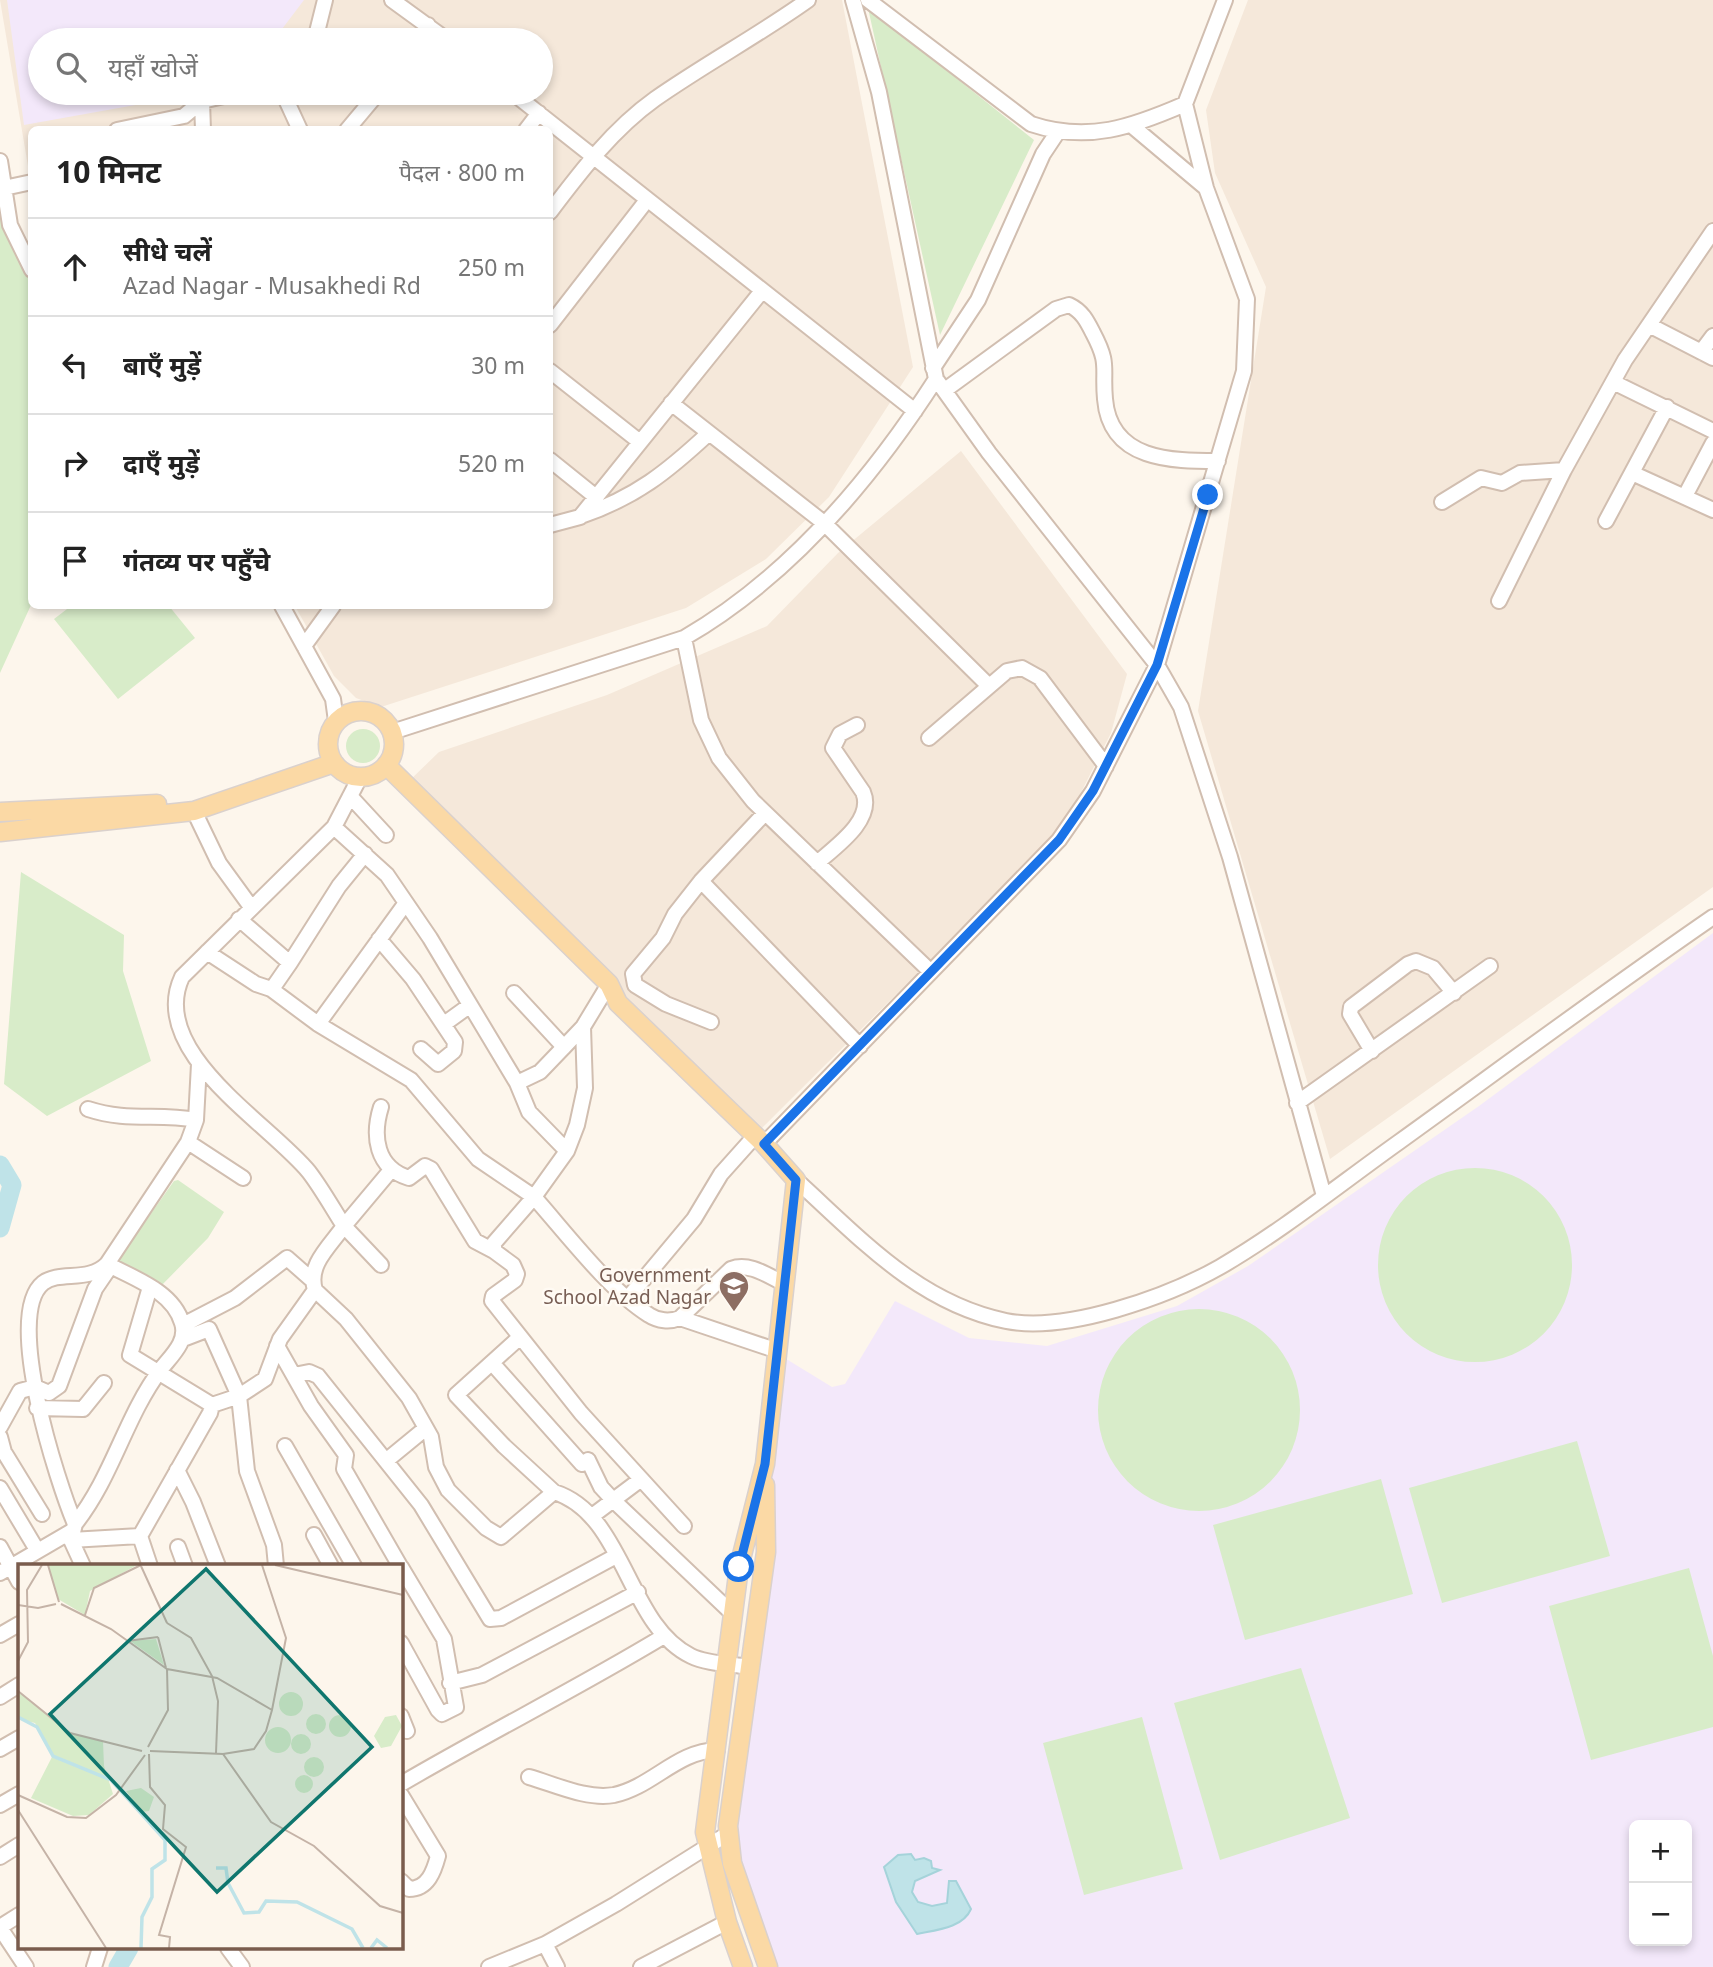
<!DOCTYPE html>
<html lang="hi">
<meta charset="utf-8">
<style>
:root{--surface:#fff;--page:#f2f2f2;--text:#222;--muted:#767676;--line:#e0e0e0}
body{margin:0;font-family:"Noto Sans","Noto Sans Devanagari",sans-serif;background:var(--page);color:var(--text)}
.controls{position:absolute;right:21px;bottom:21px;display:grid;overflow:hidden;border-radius:10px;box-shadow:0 4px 10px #0003}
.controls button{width:63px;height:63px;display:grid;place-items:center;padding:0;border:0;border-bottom:2px solid var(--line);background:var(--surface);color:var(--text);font:35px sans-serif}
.stop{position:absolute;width:21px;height:21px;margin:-16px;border:5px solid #1a73e8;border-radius:50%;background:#fff}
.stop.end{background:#1a73e8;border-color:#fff;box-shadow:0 2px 7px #0008}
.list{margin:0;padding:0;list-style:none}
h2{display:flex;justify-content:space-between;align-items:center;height:91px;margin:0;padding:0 28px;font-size:30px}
h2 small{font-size:23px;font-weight:400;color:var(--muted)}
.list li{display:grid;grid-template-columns:46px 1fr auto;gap:21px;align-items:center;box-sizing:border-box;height:98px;padding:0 28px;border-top:2px solid var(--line)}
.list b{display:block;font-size:26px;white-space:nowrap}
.list p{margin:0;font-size:23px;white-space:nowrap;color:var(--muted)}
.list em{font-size:23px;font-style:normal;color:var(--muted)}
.icon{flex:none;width:38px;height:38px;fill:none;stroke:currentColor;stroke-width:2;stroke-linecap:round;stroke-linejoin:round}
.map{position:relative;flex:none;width:1713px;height:1967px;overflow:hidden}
.search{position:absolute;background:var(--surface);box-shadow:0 4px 10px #0003;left:28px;top:28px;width:525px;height:77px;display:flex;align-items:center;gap:18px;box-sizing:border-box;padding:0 24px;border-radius:38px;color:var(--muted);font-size:26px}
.panel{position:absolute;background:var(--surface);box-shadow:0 4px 10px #0003;left:28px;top:126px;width:525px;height:483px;border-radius:10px}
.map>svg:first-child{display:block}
.residential{fill:#f5e8da;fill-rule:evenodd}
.education{fill:#f3e8fa;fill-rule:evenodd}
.green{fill:#d8ecc9}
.water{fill:#bfe3e8;stroke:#a5d3da;stroke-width:2}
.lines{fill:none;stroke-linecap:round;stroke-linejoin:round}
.river{stroke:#bfe3e8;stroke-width:19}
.minor-casing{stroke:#d1beb0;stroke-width:18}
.major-casing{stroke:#dad1cd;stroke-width:21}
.minor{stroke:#fff;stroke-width:14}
.major{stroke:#fbd9a5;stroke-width:18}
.route{stroke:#1a73e8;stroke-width:9}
.labels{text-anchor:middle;stroke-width:5;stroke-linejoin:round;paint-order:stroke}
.education-label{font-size:19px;fill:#785e54;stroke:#fffaf3;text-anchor:end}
.inset-river{fill:none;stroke:#bfe3e8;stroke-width:3.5}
.inset-road{fill:none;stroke:#c5b3a7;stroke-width:2}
.view{fill:#0f766e;fill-opacity:0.15;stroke:#0f766e;stroke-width:3.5}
.inset-edge{fill:none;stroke:#7a5c4d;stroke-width:3.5}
</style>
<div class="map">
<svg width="1713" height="1967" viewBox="0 0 1713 1967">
<rect width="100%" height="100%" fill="#fdf6ec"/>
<path class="residential" d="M0 0H842L913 367 829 497 766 559 686 608 381 707 356 698 334 676 295 606H550V130H32L31 184ZM40 40H541V93H40Z
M1248 0H1713V887L1330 1159 1198 711 1266 287 1215 173 1206 110Z
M961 451 1127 674 1111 733 1063 828 759 1131 408 782 439 752 607 695 767 626 838 553Z"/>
<path class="education" d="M7 0H304L279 33 280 40H40V93H202L24 125Z
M1713 933V1967H763L719 1834 783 1357 832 1387 845 1384 895 1301 969 1338 1047 1346 1177 1306 1248 1266 1479 1106ZM1634 1825H1687V1941H1634Z"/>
<path class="green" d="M868 8 1034 140 940 335Z
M0 161 4 188 32 270 31 605 0 673Z
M71 606H169L195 638 118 699 54 619Z
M346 746a17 17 0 1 1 34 0a17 17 0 1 1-34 0Z
M21 872 124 935 123 971 151 1061 47 1116 4 1084Z
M1378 1265a97 97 0 1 1 194 0a97 97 0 1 1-194 0Z
M178 1180 224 1212 208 1238 160 1287 118 1260 174 1181Z
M1098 1410a101 101 0 1 1 202 0a101 101 0 1 1-202 0Z
M1577 1441 1610 1556 1442 1603 1409 1488Z
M1381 1479 1413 1594 1245 1640 1213 1525Z
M1689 1568 1713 1656V1727L1591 1760 1549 1606Z
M1301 1668 1350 1818 1220 1860 1174 1703Z
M1142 1717 1183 1869 1084 1895 1043 1743Z"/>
<path class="water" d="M911 1854 915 1860 924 1858 931 1861 932 1868 940 1870 915 1881 912 1892 918 1902 932 1906 947 1903 949 1881H956L971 1909C963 1928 936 1930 917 1934L896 1902 884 1867 898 1855Z"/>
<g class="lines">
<path class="river" d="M0 1165 12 1185 0 1228
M118 1967 129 1948"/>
<g class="minor-casing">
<path id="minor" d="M392 0 447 40
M853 0 879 92 936 379 989 453 1157 665 1181 707 1230 857 1324 1196
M868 0 1031 124C1088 143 1132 127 1185 104L1225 0
M315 40 325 0
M417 40 428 25
M283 93 300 130
M513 93 915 411
M202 101 203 130
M1131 125 1206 188
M117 130 184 116 202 101 237 93
M347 130 378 93
M526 130 539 113
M0 161 10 225 32 270
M4 188 32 182
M550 212C581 171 613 129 655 99 705 64 759 35 808 0
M550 325 647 200
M1649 325 1713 358
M1701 352 1713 336
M933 368 978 300 1043 154 1057 133
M550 371 640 442
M1613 382 1713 431
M945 390 1056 309 1069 305C1082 311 1087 321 1093 333 1110 365 1102 367 1105 399 1110 461 1172 461 1218 461
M671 403 824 523 989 686
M550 460 596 497
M1632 473 1713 510
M1685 496 1713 443
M1442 502 1481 478 1502 483 1520 473 1564 470
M581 516C636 497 667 472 709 433
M1606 521 1667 407
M550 525 580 517 762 291
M1499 601 1564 470 1625 360 1713 231
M282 606 333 699 336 721
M684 638 701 720 719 758 753 801 931 972
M304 646 333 606
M392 732 684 638C788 578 871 480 936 379
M929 738 1007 671 1022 668 1040 678 1106 766
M350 796 386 835
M194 811 219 863 251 907
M334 827 387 875 430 938 517 1083 529 1112 567 1151
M817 863C835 847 875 820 863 792L833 748 840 734 857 725
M701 881 860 1046
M239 919 290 963 339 886 365 854
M379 939 413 979 455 1042 454 1051 438 1064 421 1049
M207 952 256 984 271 989 318 1024 411 1080 478 1159 534 1197 494 1243V1251L513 1265 517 1274 515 1280 493 1296 492 1301 581 1413 684 1526
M609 984 583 1027 585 1088 577 1125 567 1151 534 1197C566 1233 609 1290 649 1315 658 1321 670 1322 680 1318L731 1269C750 1262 768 1276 785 1284
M272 989 290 963
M514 993 564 1047 583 1027
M711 1022 666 1004 635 985 633 974 663 938 675 914 701 881 765 813
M318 1024 405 904
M444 1024 469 1006
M1372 1051 1350 1014 1351 1007 1408 964 1416 961 1433 968 1454 993
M517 1083 540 1072 564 1047
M1297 1103 1490 966
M381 1107C372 1136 376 1168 409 1178L425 1166 431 1169 475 1241 494 1251
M88 1109C128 1122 157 1113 196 1120
M188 1142 243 1178
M764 1144 1059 840 1093 791 1157 665 1244 371 1247 299 1206 188 1185 104
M796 1180C860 1238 918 1303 1006 1321 1066 1333 1167 1297 1220 1267 1282 1231 1340 1184 1399 1142 1503 1067 1607 990 1713 917
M381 1265 344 1226 391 1170
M150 1287 130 1355 212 1405
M315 1290C307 1265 330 1246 344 1226 333 1209 322 1189 309 1172 269 1123 147 1052 182 977L334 827 360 777
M628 1298 694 1219 721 1174 755 1136
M680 1318 775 1350
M183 1325 235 1298 287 1258 312 1280
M519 1338 456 1395 504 1446 554 1492
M277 1346 311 1406 346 1455 344 1469 400 1566
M493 1364 582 1464 588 1460 601 1487 613 1500 734 1615
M294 1375 309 1372 318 1376 421 1505 490 1619 501 1618 616 1556
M37 1408 83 1409 104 1383
M0 1427 20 1391 35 1387 49 1393 59 1386 95 1289 110 1267
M0 1437 4 1452 42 1514
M285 1446 354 1566
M387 1460 426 1428
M177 1470 193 1502 218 1566
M0 1488 37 1550
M592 1516 640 1480
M75 1524C113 1476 125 1417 161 1369 172 1355 188 1341 182 1323 173 1291 133 1278 107 1264
M314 1535 331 1566
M140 1536 150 1566
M71 1540 140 1536 210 1413 212 1405 239 1396 209 1329 183 1339
M0 1547 19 1582
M178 1547 185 1566
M83 1566 71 1540 75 1524C58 1484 3 1315 43 1283 60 1270 88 1283 107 1264L188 1142 196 1120 199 1064
M276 1566 274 1545 247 1471 239 1396 265 1379 280 1339 315 1290 346 1319 409 1398 431 1437 436 1467 448 1490 486 1528 501 1537 554 1492C625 1514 627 1625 691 1656 707 1664 732 1664 749 1667
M401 1567 444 1639 456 1707 442 1714 438 1710 401 1643
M0 1573 72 1531
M0 1635 19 1624
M450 1683 482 1675 638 1592
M0 1697 19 1685
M401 1716 407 1731
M0 1749 19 1738
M529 1777C554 1784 587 1800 614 1795 652 1787 677 1751 717 1750
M401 1784C488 1733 578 1688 664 1636
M401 1795 438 1856C434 1871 428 1889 409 1889L401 1881
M0 1805 19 1794
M0 1857 19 1845
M0 1927 19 1915
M0 1928 26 1967
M545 1944 557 1967
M228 1948 242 1967
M94 1967 100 1948
M489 1967 545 1944 616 1904 729 1833
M641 1967 727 1922"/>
</g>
<g class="major-casing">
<path id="major" d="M328 744a33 33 0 1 1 66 0a33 33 0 1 1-66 0Z
M386 765 609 984 618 1003 764 1144 796 1180 765 1464 739 1567 705 1832 727 1922 743 1967
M0 812 157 804
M0 832 194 811 334 763
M765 1485 766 1552 728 1826 732 1863 768 1967"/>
</g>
<use href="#minor" class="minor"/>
<use href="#major" class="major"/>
</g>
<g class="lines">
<path class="route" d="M739 1567 765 1464 796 1180 764 1144 1059 840 1093 791 1157 665 1208 495"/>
</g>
<defs>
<g id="school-pin" transform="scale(1.575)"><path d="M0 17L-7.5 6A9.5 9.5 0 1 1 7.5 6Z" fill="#8d6e63" stroke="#fffaf3"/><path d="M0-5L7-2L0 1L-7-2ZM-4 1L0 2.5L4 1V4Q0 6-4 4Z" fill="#fff"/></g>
</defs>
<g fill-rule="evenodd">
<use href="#school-pin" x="734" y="1286"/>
</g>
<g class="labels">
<g class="education-label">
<text x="711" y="1282">Government<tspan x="711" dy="22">School Azad Nagar</tspan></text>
</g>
</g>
<g transform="translate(18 1564)">
<rect width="385" height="385" fill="#fdf6ec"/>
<path d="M30 1H119L72 27 67 51 40 35ZM138 75 146 101 112 77ZM0 127 52 169 85 177 86 202 95 230 71 251 55 252 13 234 35 191 17 159 0 155ZM261 140a12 12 0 1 1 24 0a12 12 0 1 1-24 0ZM288 160a10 10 0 1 1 20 0a10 10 0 1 1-20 0ZM378 151 384 162 373 182 363 184 356 172 367 153ZM311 162a11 11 0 1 1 22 0a11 11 0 1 1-22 0ZM247 176a13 13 0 1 1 26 0a13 13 0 1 1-26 0ZM273 180a10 10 0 1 1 20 0a10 10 0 1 1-20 0ZM286 203a10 10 0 1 1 20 0a10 10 0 1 1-20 0ZM277 220a9 9 0 1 1 18 0a9 9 0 1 1-18 0ZM123 224 136 233 131 247 124 248 108 227Z" fill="#d8ecc9"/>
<path class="inset-river" d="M0 153 19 163 35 192 93 216 147 276V296L134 305V333L124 353 123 384M198 304H208L210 319 226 349 241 348 248 337 279 338 334 365 345 384M353 384 359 376 369 384"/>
<path class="inset-road" d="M30 1 41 38M257 1 385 31M123 2 149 59M43 40 93 65 149 105 199 114 254 146M0 41 20 44 38 40M67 51 76 24 123 1M149 59 173 74 194 112 200 137 198 189M140 73 148 104M109 77 140 73M0 97 10 78 9 26 24 1M0 127 52 169 124 187M130 183 150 146 149 105M132 187 205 190 253 258 296 282 362 342 385 349M131 190 132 223 147 241 145 265 168 283 141 371 152 373 151 384M205 190 236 185 248 167 254 146 268 74 244 1M0 231 49 253 68 254 98 231 127 191M0 246 88 384"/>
<path class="view" d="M188 5 354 183 199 328 32 150Z"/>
<rect width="385" height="385" class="inset-edge"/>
</g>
</svg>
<div class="controls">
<button>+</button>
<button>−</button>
</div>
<div class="stop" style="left:739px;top:1567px"></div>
<div class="stop end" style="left:1208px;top:495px"></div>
<div class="search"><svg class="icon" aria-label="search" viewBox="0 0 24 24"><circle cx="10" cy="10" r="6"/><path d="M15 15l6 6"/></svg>यहाँ खोजें</div>
<section class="panel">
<h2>10 मिनट<small>पैदल · 800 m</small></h2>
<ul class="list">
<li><svg class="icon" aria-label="ahead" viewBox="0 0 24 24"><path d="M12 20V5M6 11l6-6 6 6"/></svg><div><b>सीधे चलें</b><p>Azad Nagar - Musakhedi Rd</p></div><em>250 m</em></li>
<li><svg class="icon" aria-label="left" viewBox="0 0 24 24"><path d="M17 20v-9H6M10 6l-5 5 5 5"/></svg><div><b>बाएँ मुड़ें</b></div><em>30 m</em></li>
<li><svg class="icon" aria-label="right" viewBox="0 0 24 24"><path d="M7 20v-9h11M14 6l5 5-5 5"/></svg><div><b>दाएँ मुड़ें</b></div><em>520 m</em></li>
<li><svg class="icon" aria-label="arrive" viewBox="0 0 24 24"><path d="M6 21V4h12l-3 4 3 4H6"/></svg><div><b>गंतव्य पर पहुँचे</b></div></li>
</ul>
</section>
</div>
